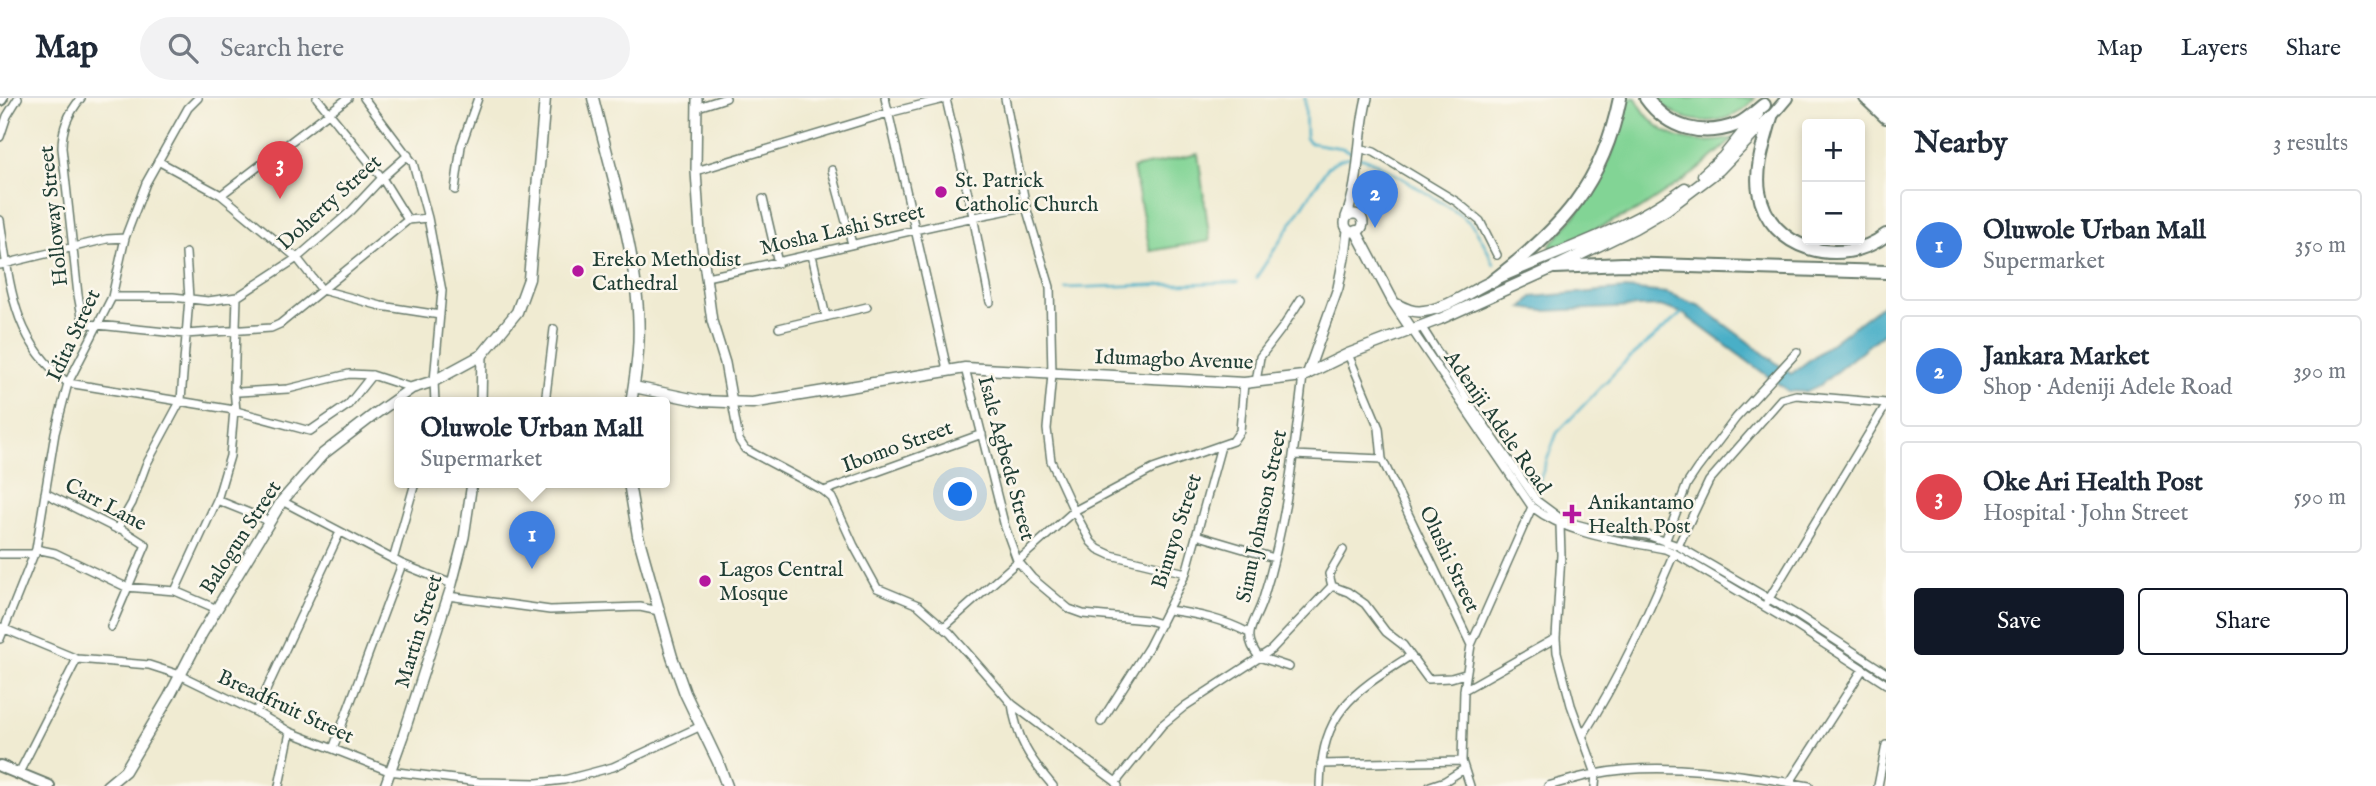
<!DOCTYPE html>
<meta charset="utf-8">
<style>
:root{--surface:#fff;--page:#f2f2f3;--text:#1f2937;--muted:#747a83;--line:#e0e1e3;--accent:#111827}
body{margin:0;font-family:"IM FELL English",serif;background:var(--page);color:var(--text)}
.controls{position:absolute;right:21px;top:21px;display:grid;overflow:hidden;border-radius:7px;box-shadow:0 4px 10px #0003}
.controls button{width:63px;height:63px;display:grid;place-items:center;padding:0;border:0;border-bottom:2px solid var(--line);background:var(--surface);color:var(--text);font:35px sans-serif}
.you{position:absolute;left:961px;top:397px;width:24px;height:24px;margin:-18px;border:5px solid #fff;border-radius:50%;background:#1a73e8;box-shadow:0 0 0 10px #1a73e833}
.badge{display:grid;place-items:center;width:46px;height:46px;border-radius:50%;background:var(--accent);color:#fff;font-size:23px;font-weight:700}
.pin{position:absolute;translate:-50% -58px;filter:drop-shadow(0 2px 4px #0008)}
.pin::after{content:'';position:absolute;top:37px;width:24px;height:21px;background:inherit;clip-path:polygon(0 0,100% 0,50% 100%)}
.popup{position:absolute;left:394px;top:299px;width:276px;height:91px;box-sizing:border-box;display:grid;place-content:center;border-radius:7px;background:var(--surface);filter:drop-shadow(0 2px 5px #0005);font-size:23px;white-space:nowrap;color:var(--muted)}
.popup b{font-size:26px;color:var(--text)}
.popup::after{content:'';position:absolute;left:50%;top:100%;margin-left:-14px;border:14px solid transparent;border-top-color:var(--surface)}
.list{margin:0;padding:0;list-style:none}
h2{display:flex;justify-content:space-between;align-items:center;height:91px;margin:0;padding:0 28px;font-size:30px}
h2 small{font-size:23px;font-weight:400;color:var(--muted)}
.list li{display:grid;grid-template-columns:46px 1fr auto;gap:21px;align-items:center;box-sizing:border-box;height:112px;margin:0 14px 14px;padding:0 14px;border:2px solid var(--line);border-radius:7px}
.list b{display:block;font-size:26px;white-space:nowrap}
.list p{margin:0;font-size:23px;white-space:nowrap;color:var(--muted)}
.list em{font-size:23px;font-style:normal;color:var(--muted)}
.actions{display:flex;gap:14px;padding:21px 28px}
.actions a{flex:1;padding:16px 0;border:2px solid var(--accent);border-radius:7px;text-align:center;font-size:24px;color:var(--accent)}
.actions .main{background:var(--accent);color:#fff}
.icon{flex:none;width:38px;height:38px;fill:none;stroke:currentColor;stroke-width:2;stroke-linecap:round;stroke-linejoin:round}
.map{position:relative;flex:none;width:1886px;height:688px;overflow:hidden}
header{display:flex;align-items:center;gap:42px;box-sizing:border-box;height:98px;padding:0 35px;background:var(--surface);border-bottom:2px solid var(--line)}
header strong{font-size:33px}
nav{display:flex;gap:38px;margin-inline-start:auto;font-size:24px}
.search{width:490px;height:63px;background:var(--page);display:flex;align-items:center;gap:18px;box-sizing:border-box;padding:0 24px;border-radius:38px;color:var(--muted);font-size:26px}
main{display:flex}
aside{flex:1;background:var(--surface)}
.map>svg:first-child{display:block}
.green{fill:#82d495;stroke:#508864;stroke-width:2}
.water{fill:#48afc7;stroke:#34767e;stroke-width:2}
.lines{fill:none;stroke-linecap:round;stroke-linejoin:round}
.stream{stroke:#48afc7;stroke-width:2.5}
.minor-casing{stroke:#687a6b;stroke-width:10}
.tertiary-casing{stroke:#687a6b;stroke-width:12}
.secondary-casing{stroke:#687a6b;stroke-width:13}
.primary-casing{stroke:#687a6b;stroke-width:14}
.motorway-casing{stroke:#687a6b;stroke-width:16}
.minor{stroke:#fff;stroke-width:7}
.tertiary{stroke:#fff;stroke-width:9}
.secondary{stroke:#fff;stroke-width:10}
.primary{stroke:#fff;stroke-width:10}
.motorway{stroke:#fff;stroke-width:12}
.poi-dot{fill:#b5179e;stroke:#fbf7ec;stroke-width:2.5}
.labels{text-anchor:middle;stroke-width:5;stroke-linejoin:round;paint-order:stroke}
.poi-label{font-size:21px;fill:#1f3d34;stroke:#fbf7ec;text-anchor:start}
.street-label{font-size:21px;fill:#1f3d34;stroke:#fbf7ec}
</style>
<header>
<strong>Map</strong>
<div class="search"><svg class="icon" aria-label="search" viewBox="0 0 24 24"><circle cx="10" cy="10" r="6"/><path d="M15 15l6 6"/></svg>Search here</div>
<nav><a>Map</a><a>Layers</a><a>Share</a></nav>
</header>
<main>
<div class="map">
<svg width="1886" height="688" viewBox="0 0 1886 688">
<rect width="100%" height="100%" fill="#fbf7ec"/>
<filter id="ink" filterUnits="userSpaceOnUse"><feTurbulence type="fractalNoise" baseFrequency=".0143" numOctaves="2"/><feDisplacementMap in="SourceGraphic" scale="14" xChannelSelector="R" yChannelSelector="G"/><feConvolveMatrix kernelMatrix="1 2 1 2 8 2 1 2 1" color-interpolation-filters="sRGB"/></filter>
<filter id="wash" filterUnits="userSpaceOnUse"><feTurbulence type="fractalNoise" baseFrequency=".00686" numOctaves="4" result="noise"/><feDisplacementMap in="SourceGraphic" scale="28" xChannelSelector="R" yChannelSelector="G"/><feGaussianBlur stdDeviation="1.57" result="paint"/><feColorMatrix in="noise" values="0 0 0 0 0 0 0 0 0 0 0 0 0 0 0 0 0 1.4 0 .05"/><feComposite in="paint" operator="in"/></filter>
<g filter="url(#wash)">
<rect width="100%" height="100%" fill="#f0ebd2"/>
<path class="green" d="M1626 0H1636C1657 42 1693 49 1735 40L1694 75 1640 111 1551 151 1550 147C1594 99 1615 66 1626 0Z
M1656 0H1755C1730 32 1682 30 1656 0Z
M1198 56 1210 143 1150 153 1133 70Z"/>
<path class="water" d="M1625 191 1667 195 1700 208 1791 276 1886 204V233L1820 287 1805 294 1788 293 1682 215 1660 208 1544 213 1522 210 1532 199Z"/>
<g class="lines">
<path class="stream" d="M1305 0 1306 40 1311 45 1342 50 1357 56
M1256 180 1328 69C1338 60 1349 57 1363 60 1376 63 1465 117 1473 128 1482 139 1488 154 1494 166
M1065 190 1238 184
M1534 397 1557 335 1622 267 1682 215"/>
</g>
</g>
<g filter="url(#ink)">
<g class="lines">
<g class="minor-casing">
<path id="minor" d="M81 0C68 16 62 30 62 50L78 197 82 218 88 226 185 236 271 230 280 226 322 192 408 122 428 120
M317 0 382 80 408 122
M364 0 413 65 428 120 442 193 434 283 435 305
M885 0 947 271
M1005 0 1026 109 1050 189 1052 276 1047 331 1051 363 1074 413 1091 444 1098 451 1111 457 1186 475
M946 1 973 118 990 204
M698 9 726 0
M0 39 7 18 18 0
M1359 50 1374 54 1457 104 1480 123 1497 157
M158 63 221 97 297 160 322 192 381 208 440 217
M832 72 852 146
M696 73 888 15 948 0
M455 92 461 48 478 0
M221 97 348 0
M763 101 778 165
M0 122C10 187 12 242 68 285L234 312
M812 157 826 219
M0 167 107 141 125 140
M706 179C814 158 919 128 1026 109
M112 199H173L208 203 237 199 297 160 350 114 382 80 408 57
M1421 228 1476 315 1537 403 1564 423 1587 429 1647 437 1678 448 1797 517 1886 575
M779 230 867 209
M1412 232 1532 409C1570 438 1619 442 1665 451L1674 455 1792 525 1886 586
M1348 256 1379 330 1382 361 1471 547
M965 270 1005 429 1017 462 1032 480 1069 511 1083 516 1147 522 1161 526
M1256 284 1260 259 1283 229 1301 201
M234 291 239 294 288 291 349 276 372 277 412 290
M732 304 739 342 745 351 824 393 832 400 854 448 877 490 918 507 950 535 1012 606 1116 684 1118 688
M545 305 554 231
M236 313 310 333 348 307 372 277
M1293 357 1382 361
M824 393 982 336
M45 395 117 431H121L146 447 111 529
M217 402 269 423
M282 403 402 466 452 486
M1560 427 1561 457 1556 540 1557 554 1571 607 1596 676 1595 688
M117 431 132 405 146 367 181 302 189 200 186 155
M1196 437 1274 460
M1665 444 1687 386 1697 371 1736 320 1797 254
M1678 448 1709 383 1781 301 1796 297 1886 305
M36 451 55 455 126 489 175 493 217 511
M0 456H35
M393 462 415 385
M1332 488 1348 494 1365 506 1386 534 1403 547 1428 581 1451 580 1465 576
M175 493 217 402 230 358 234 312 236 313 234 291 237 199
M448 498 550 512 640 509 659 513
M1767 504 1886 307
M1168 512C1198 516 1222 521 1249 535
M0 529 77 561 149 567 180 577 256 614 290 634 389 673 479 684 537 685 564 682 613 669 701 628
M944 529 1074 413 1153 371 1233 343 1240 333 1244 285
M0 541 36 451 55 335 68 285 112 199 125 140 146 85 188 10 198 0
M1259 559C1240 535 1255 527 1263 501 1286 429 1294 353 1303 278
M1259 559 1289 569
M1464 592 1556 540
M1012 606C1017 642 1030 661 1053 688
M256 614 340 434
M1101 624 1148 550 1186 475 1221 348
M1583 637C1620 579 1647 518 1674 455
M333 651 402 466
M1321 666 1462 663
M19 675 77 561
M1116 684 1162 627 1185 608 1271 552 1332 488 1329 476 1343 452
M1790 684 1863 571
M279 688 290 634
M1320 688C1322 613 1352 595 1410 558
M1430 688 1445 683 1464 671
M1470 688 1462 663 1464 592 1471 547 1532 409
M1548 688C1563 684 1579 679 1595 676 1663 663 1742 676 1809 688
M1878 688 1886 647"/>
</g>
<g class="tertiary-casing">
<path id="tertiary" d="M697 0 696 73 700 135 712 223 725 265 732 304
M1345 125a9 9 0 1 1 18 0a9 9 0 1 1-18 0Z
M1346 119C1361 82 1357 39 1367 0
M1307 277 1338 190 1346 150 1348 132
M481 305 482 257
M385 688 403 638 452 486 464 439 472 385"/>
</g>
<g class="secondary-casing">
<path id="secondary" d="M593 0C611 75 644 176 638 252 637 269 634 287 631 305
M1703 77 1723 59 1758 16
M1356 133 1394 205 1412 232
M1394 205C1404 210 1413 215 1424 213 1449 210 1470 193 1492 183 1557 153 1627 133 1685 90
M634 289 701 303 752 305 965 270 1244 285 1303 278 1348 256 1440 221 1555 169 1635 130 1666 112 1719 72 1770 19
M629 385 638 438 672 559 685 595 718 664 727 688
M107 688 125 673 169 599 201 537 282 403 323 356 375 316 412 290 434 283 482 257 517 214 529 181 545 0"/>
</g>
<g class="primary-casing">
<path id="primary" d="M1771 19 1787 0
M0 668 49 688"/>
</g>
<g class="motorway-casing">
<path id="motorway" d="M1646 0C1668 31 1703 40 1738 26 1747 22 1756 13 1764 7
M1866 0 1886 19
M1879 0 1886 5
M0 1 1 0
M1771 19C1765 42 1755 69 1759 93 1768 153 1842 171 1886 137
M1555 169 1623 166 1886 174
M1493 183C1561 131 1603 86 1620 0"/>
</g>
<use href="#minor" class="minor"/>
<use href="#tertiary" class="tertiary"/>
<use href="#secondary" class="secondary"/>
<use href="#primary" class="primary"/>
<use href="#motorway" class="motorway"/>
</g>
</g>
<g class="poi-dot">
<circle cx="941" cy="94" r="7"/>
<circle cx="578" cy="173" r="7"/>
<path d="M1568.5 405.5h7v7h7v7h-7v7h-7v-7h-7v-7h7z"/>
<circle cx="705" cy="483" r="7"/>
</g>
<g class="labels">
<g class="poi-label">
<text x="955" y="89">St. Patrick<tspan x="955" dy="24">Catholic Church</tspan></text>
<text x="592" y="168">Ereko Methodist<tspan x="592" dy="24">Cathedral</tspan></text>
<text x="1588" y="411">Anikantamo<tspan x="1588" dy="24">Health Post</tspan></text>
<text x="719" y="478">Lagos Central<tspan x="719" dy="24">Mosque</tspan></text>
</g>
<g class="street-label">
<text transform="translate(329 104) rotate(-42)" y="7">Doherty Street</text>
<text transform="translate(53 118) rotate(-96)" y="7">Holloway Street</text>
<text transform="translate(842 131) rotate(-13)" y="7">Mosha Lashi Street</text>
<text transform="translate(73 237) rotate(-65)" y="7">Idita Street</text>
<text transform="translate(1174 261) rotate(2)" y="7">Idumagbo Avenue</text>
<text transform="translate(1498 324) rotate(55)" y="7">Adeniji Adele Road</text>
<text transform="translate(897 348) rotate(-20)" y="7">Ibomo Street</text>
<text transform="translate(1007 360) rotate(75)" y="7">Isale Agbede Street</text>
<text transform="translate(106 406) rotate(28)" y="7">Carr Lane</text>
<text transform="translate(1261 418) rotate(-78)" y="7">Simu Johnson Street</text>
<text transform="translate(1176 433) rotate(-72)" y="7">Binuyo Street</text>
<text transform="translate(240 439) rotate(-57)" y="7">Balogun Street</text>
<text transform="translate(1450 461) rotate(65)" y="7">Olushi Street</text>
<text transform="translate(418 533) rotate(-73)" y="7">Martin Street</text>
<text transform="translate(286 608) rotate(25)" y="7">Breadfruit Street</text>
</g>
</g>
</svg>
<div class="controls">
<button>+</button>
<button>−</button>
</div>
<div class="you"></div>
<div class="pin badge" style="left:532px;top:471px;background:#3f7fe0">1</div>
<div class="popup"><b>Oluwole Urban Mall</b>Supermarket</div>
<div class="pin badge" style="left:1375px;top:130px;background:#3f7fe0">2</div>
<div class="pin badge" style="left:280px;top:101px;background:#e0444e">3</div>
</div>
<aside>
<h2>Nearby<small>3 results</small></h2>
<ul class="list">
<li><span class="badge" style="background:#3f7fe0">1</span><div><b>Oluwole Urban Mall</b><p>Supermarket</p></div><em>350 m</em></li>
<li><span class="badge" style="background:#3f7fe0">2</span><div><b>Jankara Market</b><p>Shop · Adeniji Adele Road</p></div><em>390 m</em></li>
<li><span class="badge" style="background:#e0444e">3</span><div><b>Oke Ari Health Post</b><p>Hospital · John Street</p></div><em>590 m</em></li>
</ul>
<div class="actions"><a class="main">Save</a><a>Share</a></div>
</aside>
</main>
